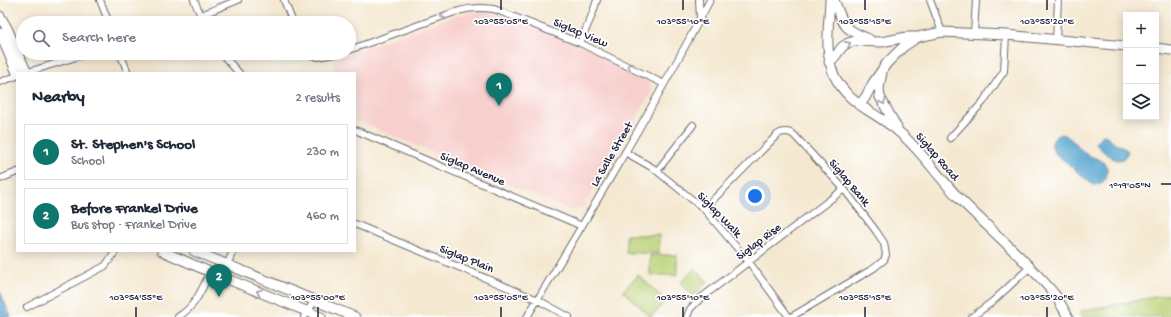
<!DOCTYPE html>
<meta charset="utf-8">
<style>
:root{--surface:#fff;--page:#f6f6f7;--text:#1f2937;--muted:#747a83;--line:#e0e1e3;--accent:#0f766e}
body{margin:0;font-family:"Gochi Hand",sans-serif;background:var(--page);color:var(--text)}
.controls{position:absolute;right:12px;top:12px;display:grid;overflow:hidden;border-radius:0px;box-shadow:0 2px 10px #0003}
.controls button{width:36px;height:36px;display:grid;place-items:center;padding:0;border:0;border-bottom:1px solid var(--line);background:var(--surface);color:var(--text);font:20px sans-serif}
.you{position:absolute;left:755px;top:196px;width:14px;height:14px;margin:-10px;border:3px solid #fff;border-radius:50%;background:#1a73e8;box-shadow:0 0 0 6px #1a73e833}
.badge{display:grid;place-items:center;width:26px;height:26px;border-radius:50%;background:var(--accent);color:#fff;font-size:13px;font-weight:700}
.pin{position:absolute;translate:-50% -33px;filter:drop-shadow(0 1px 2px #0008)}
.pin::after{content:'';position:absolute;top:21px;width:14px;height:12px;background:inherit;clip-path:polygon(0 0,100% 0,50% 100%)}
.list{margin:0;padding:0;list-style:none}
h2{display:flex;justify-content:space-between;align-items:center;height:52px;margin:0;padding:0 16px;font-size:17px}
h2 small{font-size:13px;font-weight:400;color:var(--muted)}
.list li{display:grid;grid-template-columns:26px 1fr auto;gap:12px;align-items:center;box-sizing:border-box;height:56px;margin:0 8px 8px;padding:0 8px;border:1px solid var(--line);border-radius:0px}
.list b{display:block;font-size:15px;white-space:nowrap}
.list p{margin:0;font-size:13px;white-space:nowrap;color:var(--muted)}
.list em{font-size:13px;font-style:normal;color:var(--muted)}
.icon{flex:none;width:22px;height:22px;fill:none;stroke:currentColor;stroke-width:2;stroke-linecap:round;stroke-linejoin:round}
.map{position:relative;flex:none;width:1171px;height:317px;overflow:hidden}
.search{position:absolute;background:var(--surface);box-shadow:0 2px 10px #0003;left:16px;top:16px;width:340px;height:44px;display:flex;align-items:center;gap:10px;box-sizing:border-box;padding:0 14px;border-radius:22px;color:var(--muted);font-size:15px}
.panel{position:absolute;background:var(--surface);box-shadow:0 2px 10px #0003;left:16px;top:72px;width:340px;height:180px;border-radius:0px}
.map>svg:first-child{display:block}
.built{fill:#f7d0ce}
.green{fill:#bad176;stroke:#6e7a58}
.water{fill:#52a3cd;stroke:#3a6284}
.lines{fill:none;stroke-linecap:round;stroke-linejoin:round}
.street-casing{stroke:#6c676f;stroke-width:8}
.secondary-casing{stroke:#6c676f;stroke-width:11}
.street{stroke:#fff;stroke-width:6}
.secondary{stroke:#fff;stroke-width:9}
.oneway{stroke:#9c9ca7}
.ticks{fill:none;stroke:#22223b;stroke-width:1.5}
.labels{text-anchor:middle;stroke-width:3.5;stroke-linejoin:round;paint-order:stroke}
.street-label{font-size:12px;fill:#22223b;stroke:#fff}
.ticks-label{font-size:10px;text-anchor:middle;fill:#22223b;stroke:#fff;stroke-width:3.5;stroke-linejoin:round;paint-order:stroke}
</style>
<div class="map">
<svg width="1171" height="317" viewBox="0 0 1171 317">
<rect width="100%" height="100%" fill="#fff"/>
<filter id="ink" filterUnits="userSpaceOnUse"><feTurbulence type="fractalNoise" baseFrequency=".025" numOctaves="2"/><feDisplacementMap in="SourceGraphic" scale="8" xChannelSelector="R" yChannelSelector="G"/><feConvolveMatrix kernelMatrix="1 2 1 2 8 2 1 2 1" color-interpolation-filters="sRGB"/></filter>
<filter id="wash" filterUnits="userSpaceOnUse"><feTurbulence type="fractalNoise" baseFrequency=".012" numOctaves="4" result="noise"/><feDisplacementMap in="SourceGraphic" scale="16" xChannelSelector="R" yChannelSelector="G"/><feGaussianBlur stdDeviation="0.9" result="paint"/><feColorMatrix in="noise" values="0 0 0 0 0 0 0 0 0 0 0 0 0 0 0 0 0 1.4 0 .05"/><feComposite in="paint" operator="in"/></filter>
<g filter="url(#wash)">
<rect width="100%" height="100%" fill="#f4e8d0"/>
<path class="built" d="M478 11 501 13 589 49 649 81 651 93 583 207 570 210 355 120V73H333L334 59 454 16Z"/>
<path class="green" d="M626 235H659V253H626Z
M650 255H677V275H650Z
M695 268 708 282 693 296 680 283Z
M638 275 666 301 651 317 623 291Z
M1171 294V317H1082L1080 311Z"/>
<path class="water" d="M1061 134C1071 136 1078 148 1086 154 1090 156 1093 157 1098 159 1110 164 1110 176 1101 184L1093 185 1055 153C1049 145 1052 137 1061 134Z
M1102 135 1107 136 1115 144 1121 146 1128 151C1123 165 1113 160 1105 153 1101 149 1097 147 1096 141Z
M0 291 11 317H0Z"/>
</g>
<g filter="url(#ink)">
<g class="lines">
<g class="street-casing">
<path id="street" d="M100 0 109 23
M194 0 204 23
M284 0 293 23
M699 0 700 19
M930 0 942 32
M201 15 238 0
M974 33 976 0
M1056 40 1058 0
M580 43 592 15 597 0
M349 50 452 13C468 8 477 7 494 9L580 43 664 84
M120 53 128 73
M221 53 239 73
M307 53 318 57 339 53
M25 73 89 53
M0 82 17 76
M355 130 582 226
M950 138 983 102 1004 71 1006 35
M625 152 653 168 704 209 749 262 789 317
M657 171 693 125
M0 179 17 172
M704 209 777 135C782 131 789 131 794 135L844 189 876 231 884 243 886 255 884 260 874 268 791 317
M355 224 538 300 569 317
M227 265 233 251
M27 307 105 266 116 251
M178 317C196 306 201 291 210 272
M304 317 315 300
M527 317C590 213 653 108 710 0
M687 317 690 309 701 298 844 189
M972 317 992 302 1029 268 1027 266"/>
</g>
<g class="secondary-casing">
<path id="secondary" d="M830 0C829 24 824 52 834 75 849 106 875 111 899 132 922 151 937 176 958 197 990 230 1027 260 1056 296 1060 303 1064 310 1068 317
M834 0C845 27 842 28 869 39
M0 16 7 28 27 73
M0 33 17 73
M1156 48 1171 50
M829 62 834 58 842 47 848 43 855 41 881 42 907 37H918L942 32 1006 35 1126 46
M882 72 879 89 880 97 897 128
M859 105 865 98 873 83 887 63 903 47 918 37
M162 251 210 272 321 317
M194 251 355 317"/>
</g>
<use href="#street" class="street"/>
<use href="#secondary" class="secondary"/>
</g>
<defs><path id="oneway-chevron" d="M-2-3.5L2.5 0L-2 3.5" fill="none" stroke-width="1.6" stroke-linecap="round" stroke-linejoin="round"/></defs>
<g class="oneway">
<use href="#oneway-chevron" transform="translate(443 16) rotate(160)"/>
<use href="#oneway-chevron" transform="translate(848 44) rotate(-28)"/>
<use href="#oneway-chevron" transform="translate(630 66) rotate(-155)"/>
<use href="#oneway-chevron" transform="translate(883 102) rotate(65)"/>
<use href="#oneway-chevron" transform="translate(259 292) rotate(-158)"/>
</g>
</g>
<path class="ticks" d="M501 0V10M683 0V10M865 0V10M1047 0V10M1161 184H1171M136 307V317M318 307V317M501 307V317M683 307V317M865 307V317M1047 307V317"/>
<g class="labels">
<g class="street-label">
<text transform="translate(581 32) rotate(23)" y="4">Siglap View</text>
<text transform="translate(611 154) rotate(-60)" y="4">La Salle Street</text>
<text transform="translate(938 156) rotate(49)" y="4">Siglap Road</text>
<text transform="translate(473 168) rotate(23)" y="4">Siglap Avenue</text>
<text transform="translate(850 182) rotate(50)" y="4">Siglap Bank</text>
<text transform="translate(720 214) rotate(46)" y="4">Siglap Walk</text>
<text transform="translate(758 241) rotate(-37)" y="4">Siglap Rise</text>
<text transform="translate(467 258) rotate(22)" y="4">Siglap Plain</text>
</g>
</g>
<g class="ticks-label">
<text x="501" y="24">103°55'05"E</text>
<text x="683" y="24">103°55'10"E</text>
<text x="865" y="24">103°55'15"E</text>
<text x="1047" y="24">103°55'20"E</text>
<text x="1130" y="188">1°19'05"N</text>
<text x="136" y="300">103°54'55"E</text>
<text x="318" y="300">103°55'00"E</text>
<text x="501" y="300">103°55'05"E</text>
<text x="683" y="300">103°55'10"E</text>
<text x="865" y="300">103°55'15"E</text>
<text x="1047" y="300">103°55'20"E</text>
</g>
</svg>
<div class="controls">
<button>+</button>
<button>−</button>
<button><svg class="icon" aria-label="layers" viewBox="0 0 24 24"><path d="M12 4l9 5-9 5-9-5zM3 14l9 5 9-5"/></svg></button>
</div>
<div class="you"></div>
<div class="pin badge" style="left:499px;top:106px">1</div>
<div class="pin badge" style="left:219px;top:297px">2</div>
<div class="search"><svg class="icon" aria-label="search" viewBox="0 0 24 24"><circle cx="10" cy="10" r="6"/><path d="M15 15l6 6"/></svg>Search here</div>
<section class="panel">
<h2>Nearby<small>2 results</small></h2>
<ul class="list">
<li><span class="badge">1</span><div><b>St. Stephen's School</b><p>School</p></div><em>230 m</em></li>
<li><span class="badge">2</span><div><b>Before Frankel Drive</b><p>Bus stop · Frankel Drive</p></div><em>460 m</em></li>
</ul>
</section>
</div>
